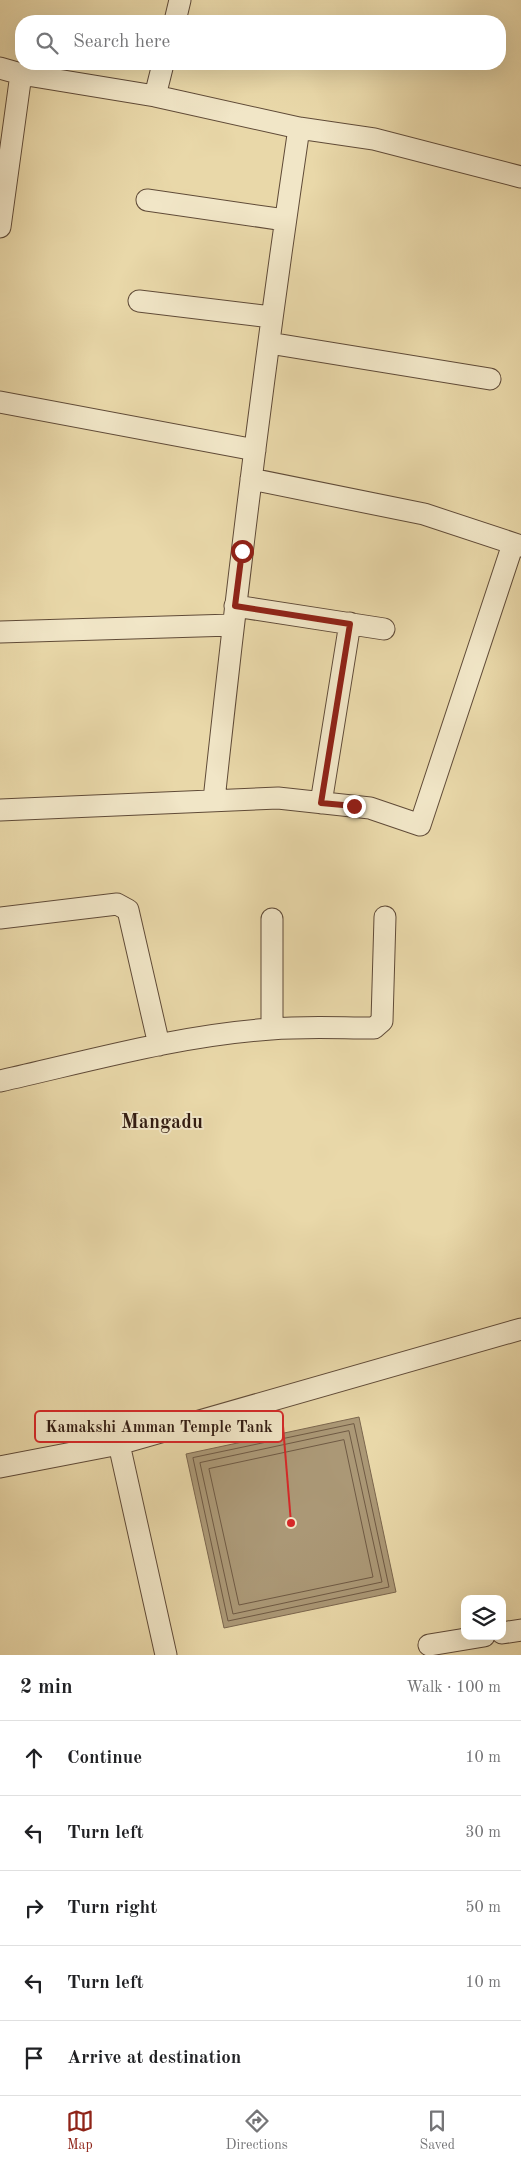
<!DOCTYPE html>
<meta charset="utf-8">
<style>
:root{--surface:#fff;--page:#f6f6f6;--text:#202124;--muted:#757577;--line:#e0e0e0;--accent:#8f2418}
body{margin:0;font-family:"Old Standard TT",serif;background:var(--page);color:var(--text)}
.controls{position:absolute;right:15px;bottom:15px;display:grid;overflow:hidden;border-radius:10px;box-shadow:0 5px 20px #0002}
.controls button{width:45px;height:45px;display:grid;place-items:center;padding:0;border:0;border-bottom:1px solid var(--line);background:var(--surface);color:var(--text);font:25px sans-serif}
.stop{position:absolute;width:15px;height:15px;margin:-11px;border:4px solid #8f2418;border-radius:50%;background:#fff}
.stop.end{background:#8f2418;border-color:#fff;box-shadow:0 1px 5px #0008}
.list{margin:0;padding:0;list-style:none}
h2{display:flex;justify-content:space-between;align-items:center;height:65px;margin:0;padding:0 20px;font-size:21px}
h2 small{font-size:16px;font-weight:400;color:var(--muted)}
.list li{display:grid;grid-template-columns:32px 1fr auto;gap:15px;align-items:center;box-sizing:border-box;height:75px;padding:0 20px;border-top:1px solid var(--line)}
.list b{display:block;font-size:19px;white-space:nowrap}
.list em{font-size:16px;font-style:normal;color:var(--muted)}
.icon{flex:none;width:28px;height:28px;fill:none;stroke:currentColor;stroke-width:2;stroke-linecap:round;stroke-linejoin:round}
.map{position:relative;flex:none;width:521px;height:1655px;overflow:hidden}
.search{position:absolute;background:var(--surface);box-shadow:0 5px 20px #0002;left:15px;right:15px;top:15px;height:55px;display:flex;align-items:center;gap:12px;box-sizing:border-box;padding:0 18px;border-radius:20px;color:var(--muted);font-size:19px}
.sheet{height:440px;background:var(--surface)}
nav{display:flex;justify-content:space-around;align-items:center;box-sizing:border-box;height:70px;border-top:1px solid var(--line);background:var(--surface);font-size:14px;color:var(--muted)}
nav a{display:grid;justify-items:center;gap:2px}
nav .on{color:var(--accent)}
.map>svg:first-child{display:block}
.water{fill:#ab9876;stroke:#7b664e}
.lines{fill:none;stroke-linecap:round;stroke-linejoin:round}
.shore{stroke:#6f5a44;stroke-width:1}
.street-casing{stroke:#604b38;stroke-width:23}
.street{stroke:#f1e6c7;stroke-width:21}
.route{stroke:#8f2418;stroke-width:6}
.labels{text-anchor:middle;stroke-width:4;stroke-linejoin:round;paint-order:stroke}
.district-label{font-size:20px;font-weight:bold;fill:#331c12;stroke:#f1e6c7}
.leader{fill:none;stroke:#d62828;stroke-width:2}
.callout-dot{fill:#d62828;stroke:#f1e6c7;stroke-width:2}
.callout{fill:#f1e6c7;stroke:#d62828;stroke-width:2}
.callout-label{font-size:16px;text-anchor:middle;font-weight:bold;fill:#331c12}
</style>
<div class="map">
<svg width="521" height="1655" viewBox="0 0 521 1655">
<rect width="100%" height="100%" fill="#e9d8a9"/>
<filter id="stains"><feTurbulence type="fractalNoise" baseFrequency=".004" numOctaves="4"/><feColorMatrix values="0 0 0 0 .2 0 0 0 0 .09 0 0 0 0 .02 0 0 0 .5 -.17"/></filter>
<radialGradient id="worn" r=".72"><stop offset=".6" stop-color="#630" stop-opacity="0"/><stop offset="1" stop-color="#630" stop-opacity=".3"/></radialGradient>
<path class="water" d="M359 1417 396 1592 224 1628 186 1454Z"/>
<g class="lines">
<path class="shore" d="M354 1424 389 1587 228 1621 193 1458Z
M349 1431 382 1582 233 1614 200 1463Z
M344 1440 373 1577 239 1605 209 1469Z"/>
<g class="street-casing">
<path id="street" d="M175 21 180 0
M0 68 21 74 155 96 163 64
M155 96 299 128 374 139 521 177
M147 200 285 220
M0 227 21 74
M139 301 271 317
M269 343 490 379
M0 402 255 450
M251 479 424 514 521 546
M235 606 384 629
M0 632 232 625
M214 800C238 575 266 351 299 128
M321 803 350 623
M0 810 278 798 370 808 420 825 513 544
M0 918 117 904 128 910 159 1045
M272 919V1029
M0 1081C89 1061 180 1035 271 1029 305 1026 340 1028 374 1028L382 1021 385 917
M119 1444 166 1655
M0 1467 119 1444 521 1329
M502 1633 521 1630
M429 1645 484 1636"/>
</g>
<use href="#street" class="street"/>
</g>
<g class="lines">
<path class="route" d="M242 551 235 606 350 624 321 803 354 806"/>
</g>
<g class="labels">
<g class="district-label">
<text x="162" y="1128">Mangadu</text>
</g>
</g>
<path class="leader" d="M291 1523L283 1426"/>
<circle class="callout-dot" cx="291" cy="1523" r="5"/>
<rect class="callout" x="35" y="1411" width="248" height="31" rx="5"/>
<g class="callout-label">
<text x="159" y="1432">Kamakshi Amman Temple Tank</text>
</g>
<rect width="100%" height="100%" filter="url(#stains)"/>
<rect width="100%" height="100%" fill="url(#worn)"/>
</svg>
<div class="controls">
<button><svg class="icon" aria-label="layers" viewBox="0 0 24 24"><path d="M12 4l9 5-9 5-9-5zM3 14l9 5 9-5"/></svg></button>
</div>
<div class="stop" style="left:242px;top:551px"></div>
<div class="stop end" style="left:354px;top:806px"></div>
<div class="search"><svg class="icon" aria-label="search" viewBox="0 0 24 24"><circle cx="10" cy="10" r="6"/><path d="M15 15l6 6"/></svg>Search here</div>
</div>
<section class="sheet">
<h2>2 min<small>Walk · 100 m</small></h2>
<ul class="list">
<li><svg class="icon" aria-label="ahead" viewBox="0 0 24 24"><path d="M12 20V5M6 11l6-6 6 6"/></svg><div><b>Continue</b></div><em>10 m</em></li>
<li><svg class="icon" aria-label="left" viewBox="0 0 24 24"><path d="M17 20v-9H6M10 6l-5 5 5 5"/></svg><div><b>Turn left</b></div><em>30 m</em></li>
<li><svg class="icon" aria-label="right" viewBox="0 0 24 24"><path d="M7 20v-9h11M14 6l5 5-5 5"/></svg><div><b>Turn right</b></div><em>50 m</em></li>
<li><svg class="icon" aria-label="left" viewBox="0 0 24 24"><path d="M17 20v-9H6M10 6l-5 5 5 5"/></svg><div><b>Turn left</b></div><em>10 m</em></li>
<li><svg class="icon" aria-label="arrive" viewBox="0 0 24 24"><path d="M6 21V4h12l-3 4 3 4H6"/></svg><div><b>Arrive at destination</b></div></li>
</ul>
</section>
<nav>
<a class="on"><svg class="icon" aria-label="map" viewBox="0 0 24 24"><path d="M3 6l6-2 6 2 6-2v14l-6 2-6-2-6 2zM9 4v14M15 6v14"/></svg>Map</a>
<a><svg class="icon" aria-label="directions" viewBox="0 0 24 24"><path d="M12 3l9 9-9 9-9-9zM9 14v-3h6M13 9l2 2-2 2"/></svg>Directions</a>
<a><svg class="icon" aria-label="saved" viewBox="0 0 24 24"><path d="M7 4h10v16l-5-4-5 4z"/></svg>Saved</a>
</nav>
